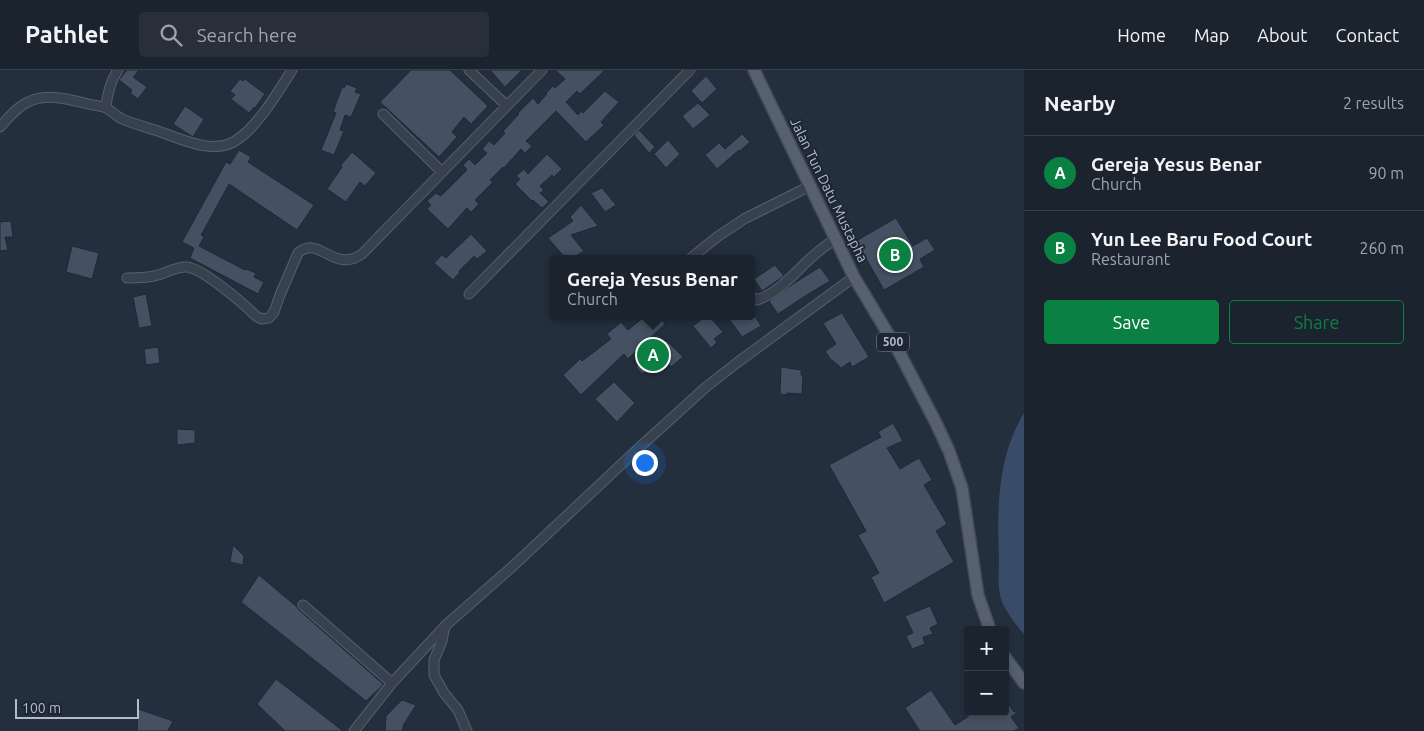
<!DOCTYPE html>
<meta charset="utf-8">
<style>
:root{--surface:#1b232e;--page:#282f3a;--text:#f1f3f6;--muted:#a0a4aa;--line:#39404a;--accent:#0b8043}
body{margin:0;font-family:Ubuntu,sans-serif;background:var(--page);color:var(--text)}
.controls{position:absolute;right:15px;bottom:15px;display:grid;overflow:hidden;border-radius:5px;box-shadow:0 2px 8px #0003}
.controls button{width:45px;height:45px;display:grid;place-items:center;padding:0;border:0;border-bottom:1px solid var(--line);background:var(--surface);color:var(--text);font:25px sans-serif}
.scale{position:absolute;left:15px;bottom:12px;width:124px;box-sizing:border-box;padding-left:5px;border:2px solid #b4bcc9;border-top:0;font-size:14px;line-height:18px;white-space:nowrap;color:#b4bcc9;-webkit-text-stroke:4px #1d2633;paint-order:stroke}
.you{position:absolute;left:644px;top:392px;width:18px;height:18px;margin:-12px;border:4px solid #fff;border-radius:50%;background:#1a73e8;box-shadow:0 0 0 8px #1a73e833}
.badge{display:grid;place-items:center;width:32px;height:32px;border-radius:50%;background:var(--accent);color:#fff;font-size:16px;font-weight:700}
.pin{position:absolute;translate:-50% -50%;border:2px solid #fff;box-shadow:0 1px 5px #0006}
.popup{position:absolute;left:550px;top:185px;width:205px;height:65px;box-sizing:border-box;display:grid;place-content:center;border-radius:5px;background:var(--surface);filter:drop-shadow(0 1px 4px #0005);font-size:16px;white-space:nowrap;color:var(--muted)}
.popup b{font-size:19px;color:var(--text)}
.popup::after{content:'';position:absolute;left:50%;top:100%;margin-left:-10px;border:10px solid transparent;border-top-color:var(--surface)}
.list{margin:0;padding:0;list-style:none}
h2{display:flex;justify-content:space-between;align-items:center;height:65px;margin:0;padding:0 20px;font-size:21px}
h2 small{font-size:16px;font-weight:400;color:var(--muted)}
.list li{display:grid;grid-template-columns:32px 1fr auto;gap:15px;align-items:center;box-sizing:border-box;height:75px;padding:0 20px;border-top:1px solid var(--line)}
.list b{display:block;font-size:19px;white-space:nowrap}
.list p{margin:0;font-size:16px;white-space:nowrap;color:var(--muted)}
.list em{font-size:16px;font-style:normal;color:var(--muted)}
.actions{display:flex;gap:10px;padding:15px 20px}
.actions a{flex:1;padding:11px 0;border:1px solid var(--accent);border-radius:5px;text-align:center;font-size:18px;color:var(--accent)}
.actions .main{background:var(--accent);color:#fff}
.icon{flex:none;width:28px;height:28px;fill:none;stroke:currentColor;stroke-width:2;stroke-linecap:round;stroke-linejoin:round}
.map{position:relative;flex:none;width:1024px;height:661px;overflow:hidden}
header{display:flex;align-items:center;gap:30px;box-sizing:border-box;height:70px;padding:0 25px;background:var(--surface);border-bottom:1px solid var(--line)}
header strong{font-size:24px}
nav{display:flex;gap:28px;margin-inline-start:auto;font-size:18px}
.search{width:350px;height:45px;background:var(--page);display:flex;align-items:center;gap:12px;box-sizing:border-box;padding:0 18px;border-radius:5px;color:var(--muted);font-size:19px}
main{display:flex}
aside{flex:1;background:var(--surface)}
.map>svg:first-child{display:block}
.water{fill:#394c67}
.building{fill:#455162;stroke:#1f2835}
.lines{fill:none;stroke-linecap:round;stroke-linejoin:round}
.minor-casing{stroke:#565f6c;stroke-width:11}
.major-casing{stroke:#414a57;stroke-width:14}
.minor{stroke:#38414e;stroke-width:9}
.major{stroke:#56606e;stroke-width:11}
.labels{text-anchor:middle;stroke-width:4;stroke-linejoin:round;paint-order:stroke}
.shield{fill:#1d2633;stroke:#878f9c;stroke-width:1}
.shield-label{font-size:12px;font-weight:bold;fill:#b4bcc9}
.street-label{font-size:14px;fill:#b4bcc9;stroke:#1d2633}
</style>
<header>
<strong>Pathlet</strong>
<div class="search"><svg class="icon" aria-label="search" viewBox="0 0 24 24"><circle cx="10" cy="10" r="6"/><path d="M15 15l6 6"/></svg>Search here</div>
<nav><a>Home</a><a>Map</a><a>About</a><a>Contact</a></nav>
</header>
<main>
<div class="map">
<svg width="1024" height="661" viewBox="0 0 1024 661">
<rect width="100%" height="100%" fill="#242f3e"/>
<path class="water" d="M1024 343V564C1016 555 1007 543 1002 532 997 519 999 504 999 490 997 440 997 387 1024 343Z"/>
<path class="building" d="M127 0H139L133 7 147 17 138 29 130 23 132 20 119 10Z
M411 0H450L488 36 471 54 464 47 452 62 457 67 439 87 380 32Z
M490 0H522L505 17Z
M555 0H605L580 24 577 21 566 32 578 45 581 41 583 43 605 21 619 32 601 52 604 55 586 72 556 41 526 71 532 76 525 83 521 79 504 98 503 97 490 110 493 112 475 130 479 134 471 142 467 138 448 159 427 139 431 135 427 131 436 123 441 126 467 100 463 95 469 89 475 95 487 83 482 79 489 71 494 75 505 63 503 61 519 44 518 43 533 28 538 34 547 24 546 23 553 16 555 18 565 9Z
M706 6 717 19 702 33 691 21Z
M240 9 243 11 245 9 265 24 255 38 254 37 249 43 231 29 235 25 230 21Z
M346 14 357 18 355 22 361 24 351 47 345 45 340 60 344 61 334 85 321 80 336 43 333 42 342 17 344 18Z
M698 33 710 45 693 59 682 46Z
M185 36 204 49 193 67 173 54Z
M639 60 655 77 649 83 634 65Z
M742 64 750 72 740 81 739 80 717 99 705 85 719 73 725 79Z
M668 70 680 84 666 98 654 84Z
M239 80 251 87 248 92 314 135 297 160 229 114 204 160 201 165 204 167 199 176 245 200 246 199 256 203 254 207 264 212 258 224 190 188 194 178 182 172 226 92 230 94Z
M352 82 376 103 365 116 360 112 346 132 327 119 342 97 341 95Z
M547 84 562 99 554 107 552 105 540 116 544 120 540 123 549 132 542 138 533 130 532 131 515 114 520 109 516 106 524 99 528 104Z
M602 118 616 135 605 142 591 123Z
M581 135 598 156 571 165 584 181 571 189H566L548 168 573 151 570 147Z
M896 148 913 176 927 168 935 180 920 189 924 197 884 220 856 171Z
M11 151 13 167H5L8 180 0 181V152Z
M471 164 487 181 477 189 474 186 459 201 460 202 453 210 434 193 442 185 446 188Z
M72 176 99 183 92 209 66 202Z
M775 195 784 206 762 221 754 209Z
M820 197 830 211 802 228 778 244 769 231 793 214Z
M146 224 152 256 139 258 133 227Z
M842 243 869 287 852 297 850 292 841 298 832 290H831L825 281 836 274 823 253Z
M645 246H658L665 254 628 289 624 284 581 325 563 305 580 289 582 291 611 269 607 264 621 252 628 260Z
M706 246H709L723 262 714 269 717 272 711 278 693 256Z
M727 246H755L761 256 742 267Z
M666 270 683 287 671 297 665 289 642 304 636 297Z
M158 277 160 293 146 295 144 279Z
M781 297 801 300V305H803L802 324 787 323V325L780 324Z
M614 312 635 333 617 352 595 329Z
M893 353 903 371 887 378 900 399 919 388 932 410 924 415 947 454 936 461 954 492 884 533 871 507 879 503 858 465 866 461 829 395 881 367 878 362Z
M177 359 195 360V373L177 375Z
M233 475 244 486 243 495 230 492Z
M259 505 297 537 299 540 383 614 382 616 366 631 241 532Z
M930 536 938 554 930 558 933 564 923 567 925 574 912 579 906 566 913 563 905 546Z
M276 609 343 661H285L257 634Z
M931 620 955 655 975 642H1005V629L1014 642H1018L1011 647 1019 658 1014 661H920L905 638Z
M402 630 416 635 404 654 402 661H385L386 646Z
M138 639 173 651 168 661H137Z"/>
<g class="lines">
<g class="minor-casing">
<path id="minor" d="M469 0 507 36
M106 38C107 24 110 12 118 0
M383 44 442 102
M0 57C8 48 17 37 28 32 47 23 69 29 88 34 94 35 101 36 106 38 112 41 116 46 122 49 134 54 146 57 158 61 181 69 213 85 235 71 257 58 278 22 292 0
M692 187 717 167 744 149 810 116
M127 208C137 208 148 208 158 205 167 203 177 196 187 197 202 198 244 234 256 246L261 249 269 248 274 242 280 225 298 183C319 164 333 204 362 184L542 0
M469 224 690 0
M752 227 757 230C780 222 795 202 813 186 820 180 828 174 835 169
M303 535 392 613
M445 556 442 571 434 590V605L444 623 458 640 467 661
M354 661 392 613 445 556 512 497 642 375 706 317 738 292 854 207"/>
</g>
<g class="major-casing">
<path id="major" d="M754 0 854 207 899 282 936 353 949 381 962 418 978 525 990 560
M1005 587 1024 613"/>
</g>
<use href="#minor" class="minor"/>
<use href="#major" class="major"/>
</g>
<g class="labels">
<rect class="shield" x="877" y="262.5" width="32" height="19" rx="4"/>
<g class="shield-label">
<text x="893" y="276">500</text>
</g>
<g class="street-label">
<text transform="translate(829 120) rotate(64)" y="5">Jalan Tun Datu Mustapha</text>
</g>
</g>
</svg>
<div class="controls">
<button>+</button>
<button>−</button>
</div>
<div class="scale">100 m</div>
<div class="you"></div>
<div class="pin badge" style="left:653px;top:285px">A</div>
<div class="popup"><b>Gereja Yesus Benar</b>Church</div>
<div class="pin badge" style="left:895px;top:185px">B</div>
</div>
<aside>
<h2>Nearby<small>2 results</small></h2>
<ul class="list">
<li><span class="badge">A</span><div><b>Gereja Yesus Benar</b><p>Church</p></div><em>90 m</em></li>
<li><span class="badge">B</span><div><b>Yun Lee Baru Food Court</b><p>Restaurant</p></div><em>260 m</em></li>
</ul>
<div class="actions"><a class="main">Save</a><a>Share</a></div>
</aside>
</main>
